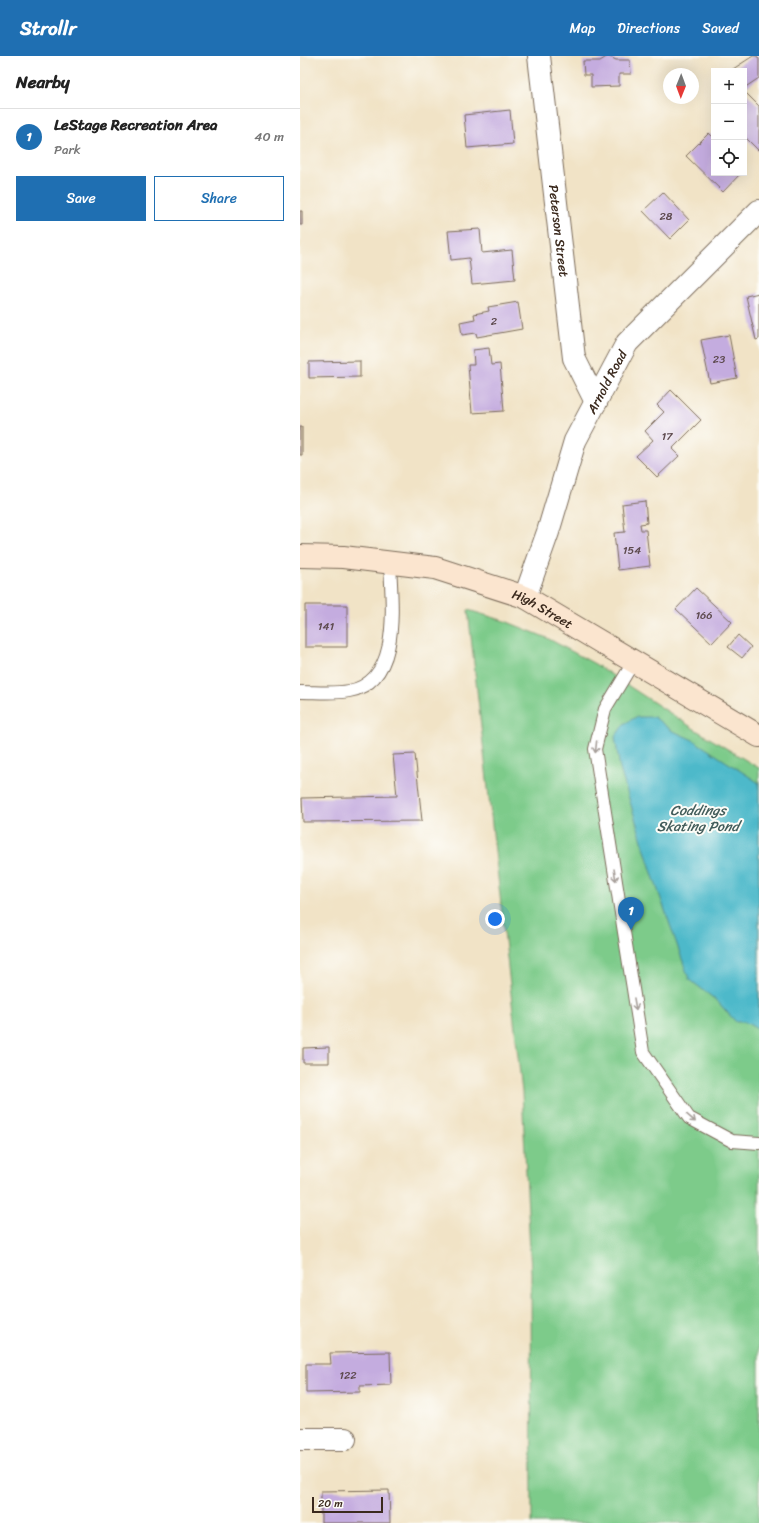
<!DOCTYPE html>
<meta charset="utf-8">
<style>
:root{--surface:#fff;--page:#f2f2f2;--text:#222;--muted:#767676;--line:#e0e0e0;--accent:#1f6fb2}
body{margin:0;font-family:Sriracha,sans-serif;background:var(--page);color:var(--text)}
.controls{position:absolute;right:12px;top:12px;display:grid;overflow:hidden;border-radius:0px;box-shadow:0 4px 16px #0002}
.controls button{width:36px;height:36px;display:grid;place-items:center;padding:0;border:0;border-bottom:1px solid var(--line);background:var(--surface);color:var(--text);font:20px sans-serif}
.compass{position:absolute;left:363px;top:12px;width:36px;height:36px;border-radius:50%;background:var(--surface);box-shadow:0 4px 16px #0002;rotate:181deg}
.scale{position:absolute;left:12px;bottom:10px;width:71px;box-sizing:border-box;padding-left:4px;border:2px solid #3b2a1e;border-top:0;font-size:11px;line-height:14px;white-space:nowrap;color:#3b2a1e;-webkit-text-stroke:3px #fdfcf7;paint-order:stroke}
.you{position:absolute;left:195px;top:863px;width:14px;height:14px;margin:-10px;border:3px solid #fff;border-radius:50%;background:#1a73e8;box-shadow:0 0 0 6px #1a73e833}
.badge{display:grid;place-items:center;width:26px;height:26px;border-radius:50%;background:var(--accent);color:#fff;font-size:13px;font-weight:700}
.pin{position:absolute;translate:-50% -33px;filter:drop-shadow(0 1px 2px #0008)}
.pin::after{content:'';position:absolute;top:21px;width:14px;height:12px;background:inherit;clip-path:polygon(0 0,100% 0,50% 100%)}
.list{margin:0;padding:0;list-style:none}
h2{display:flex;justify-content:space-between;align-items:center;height:52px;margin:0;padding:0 16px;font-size:17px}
h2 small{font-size:13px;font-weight:400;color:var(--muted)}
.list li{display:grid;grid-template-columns:26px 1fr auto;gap:12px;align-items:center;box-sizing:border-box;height:56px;padding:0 16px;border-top:1px solid var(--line)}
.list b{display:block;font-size:15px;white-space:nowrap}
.list p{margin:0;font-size:13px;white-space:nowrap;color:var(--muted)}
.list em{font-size:13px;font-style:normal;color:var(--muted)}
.actions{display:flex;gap:8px;padding:12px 16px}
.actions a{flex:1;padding:9px 0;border:1px solid var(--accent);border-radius:0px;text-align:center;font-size:14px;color:var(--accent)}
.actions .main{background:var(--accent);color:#fff}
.icon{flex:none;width:22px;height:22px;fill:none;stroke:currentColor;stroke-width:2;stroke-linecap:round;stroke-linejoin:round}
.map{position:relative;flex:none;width:459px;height:1467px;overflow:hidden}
header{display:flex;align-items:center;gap:24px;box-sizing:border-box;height:56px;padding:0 20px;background:var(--accent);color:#fff}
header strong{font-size:19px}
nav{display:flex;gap:22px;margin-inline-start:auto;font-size:14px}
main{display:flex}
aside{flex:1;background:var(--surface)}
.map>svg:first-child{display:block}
.green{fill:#7dcb8a;stroke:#5c7a54}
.water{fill:#4eb9ca;stroke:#447274}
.building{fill:#c4acdf}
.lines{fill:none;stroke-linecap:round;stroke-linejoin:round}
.lane-casing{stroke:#7b6b59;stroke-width:14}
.street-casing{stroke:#7b6b59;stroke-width:24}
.secondary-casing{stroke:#7b6b59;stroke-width:24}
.lane{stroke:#fff;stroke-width:12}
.street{stroke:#fff;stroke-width:22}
.secondary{stroke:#fbe5cf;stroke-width:22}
.oneway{stroke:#a79f9a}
.labels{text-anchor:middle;stroke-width:4;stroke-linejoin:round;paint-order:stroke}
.number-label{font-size:11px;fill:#5d4a4e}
.street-label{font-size:13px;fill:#3b2a1e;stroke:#fdfcf7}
.water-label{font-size:14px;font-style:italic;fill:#425c5a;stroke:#fdfcf7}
</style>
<header>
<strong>Strollr</strong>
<nav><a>Map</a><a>Directions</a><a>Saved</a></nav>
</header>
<main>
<aside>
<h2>Nearby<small></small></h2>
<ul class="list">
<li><span class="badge">1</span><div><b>LeStage Recreation Area</b><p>Park</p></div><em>40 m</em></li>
</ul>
<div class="actions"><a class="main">Save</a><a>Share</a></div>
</aside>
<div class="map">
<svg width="459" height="1467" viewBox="0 0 459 1467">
<rect width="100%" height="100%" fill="#fdfcf7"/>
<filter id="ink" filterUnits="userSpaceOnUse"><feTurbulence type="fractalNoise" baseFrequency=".025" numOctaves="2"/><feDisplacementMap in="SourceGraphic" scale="8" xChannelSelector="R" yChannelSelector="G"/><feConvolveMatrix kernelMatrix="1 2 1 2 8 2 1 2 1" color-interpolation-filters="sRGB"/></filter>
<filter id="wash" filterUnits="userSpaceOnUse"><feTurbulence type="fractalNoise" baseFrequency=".012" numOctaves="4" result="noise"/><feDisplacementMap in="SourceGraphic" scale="16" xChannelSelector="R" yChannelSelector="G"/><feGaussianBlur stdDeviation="0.9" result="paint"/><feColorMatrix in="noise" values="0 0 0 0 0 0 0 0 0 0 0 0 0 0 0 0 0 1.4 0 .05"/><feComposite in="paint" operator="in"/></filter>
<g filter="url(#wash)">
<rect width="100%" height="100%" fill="#f1e3c6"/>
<path class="green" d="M168 554 205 565 247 582 295 608 396 674 459 712V1467H232L231 1216 222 1036Z"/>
<path class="water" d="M336 661H354L371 674 393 684 459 727V974L445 966H436L417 945 389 923 353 820 334 759 320 713 315 681 324 668Z"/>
<g id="blocks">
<path class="building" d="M308 0 316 4H330L331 18H319V30L291 31V19H284L283 5H300Z
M453 0H457L459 3V22L444 32V15H430Z
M444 35 459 50V95L444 80Z
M210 54 213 88 167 92 164 59Z
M409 77 414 82V117H441L423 136 386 100Z
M363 136 389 164 370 183 343 155Z
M0 155H2V169H0Z
M180 173 182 197 212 194 215 224 172 228 169 202 151 204 148 175Z
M459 237V283L456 284 446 240Z
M218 246 222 273 177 281 176 277 162 279 160 266 175 263 174 258 189 255 188 251Z
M429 279 437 322 410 327 401 284Z
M189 292 191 309 200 308 204 355 172 357 168 309H174L173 294Z
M60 305V321L9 322V306Z
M371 334 401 364 372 393 379 400 357 421 336 400 353 384 345 375 364 356 357 349Z
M0 371H2V399H0Z
M345 445 347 467 340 468 341 474H346L350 510 318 514 314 477 325 476 322 448Z
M396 532 432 566 412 587 376 553Z
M5 549H47V591H5Z
M438 579 451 591 442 602 428 591Z
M115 698 122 765 3 766 2 742 97 740 93 699Z
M29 991V1007H3V992Z
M90 1296 91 1329 60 1330V1336L6 1337V1308H31L30 1297Z
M89 1434 90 1467H21V1435Z"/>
</g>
</g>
<g filter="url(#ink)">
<use href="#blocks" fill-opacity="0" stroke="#7b6b59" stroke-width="1"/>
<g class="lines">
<g class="lane-casing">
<path id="lane" d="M334 605 305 653 295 693 343 996 389 1062 432 1085 459 1087
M0 636C16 636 34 638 49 635 103 625 91 545 90 506"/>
</g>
<g class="street-casing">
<g id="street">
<path id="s1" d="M239 0 274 302 296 346"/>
<path id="s2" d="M225 541 248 476 275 385 327 287 459 155"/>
<path d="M0 1383H45"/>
</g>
</g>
<g class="secondary-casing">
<g id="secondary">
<path id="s3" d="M0 500 43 501 135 512 225 541 459 680"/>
</g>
</g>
<use href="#lane" class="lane"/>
<use href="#street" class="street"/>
<use href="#secondary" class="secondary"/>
</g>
<defs><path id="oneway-shaft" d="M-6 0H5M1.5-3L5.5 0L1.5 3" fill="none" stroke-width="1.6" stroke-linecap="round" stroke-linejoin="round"/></defs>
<g class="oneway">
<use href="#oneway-shaft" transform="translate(296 691) rotate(96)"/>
<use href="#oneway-shaft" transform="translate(315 819) rotate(81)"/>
<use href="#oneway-shaft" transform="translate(335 948) rotate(80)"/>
<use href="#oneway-shaft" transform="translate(391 1062) rotate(41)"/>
</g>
</g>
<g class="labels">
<g class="number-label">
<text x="366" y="164">28</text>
<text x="194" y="269">2</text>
<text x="419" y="307">23</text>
<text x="367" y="384">17</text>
<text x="332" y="498">154</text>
<text x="404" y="563">166</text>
<text x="26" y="574">141</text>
<text x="48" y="1323">122</text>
</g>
<g class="street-label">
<text dy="5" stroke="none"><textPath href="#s1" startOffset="176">Peterson Street</textPath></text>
<text dy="5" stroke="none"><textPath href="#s2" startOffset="231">Arnold Road</textPath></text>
<text dy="5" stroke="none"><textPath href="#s3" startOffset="251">High Street</textPath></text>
</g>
<g class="water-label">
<text x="398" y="759">Coddings<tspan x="398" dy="16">Skating Pond</tspan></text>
</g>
</g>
</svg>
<div class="controls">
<button>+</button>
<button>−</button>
<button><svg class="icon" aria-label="locate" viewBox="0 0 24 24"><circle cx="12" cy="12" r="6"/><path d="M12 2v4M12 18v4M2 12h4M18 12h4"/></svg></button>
</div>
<svg class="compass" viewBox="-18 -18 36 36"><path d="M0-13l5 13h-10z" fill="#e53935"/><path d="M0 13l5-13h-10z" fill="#767676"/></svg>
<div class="scale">20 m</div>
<div class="you"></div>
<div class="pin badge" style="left:331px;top:874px">1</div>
</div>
</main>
